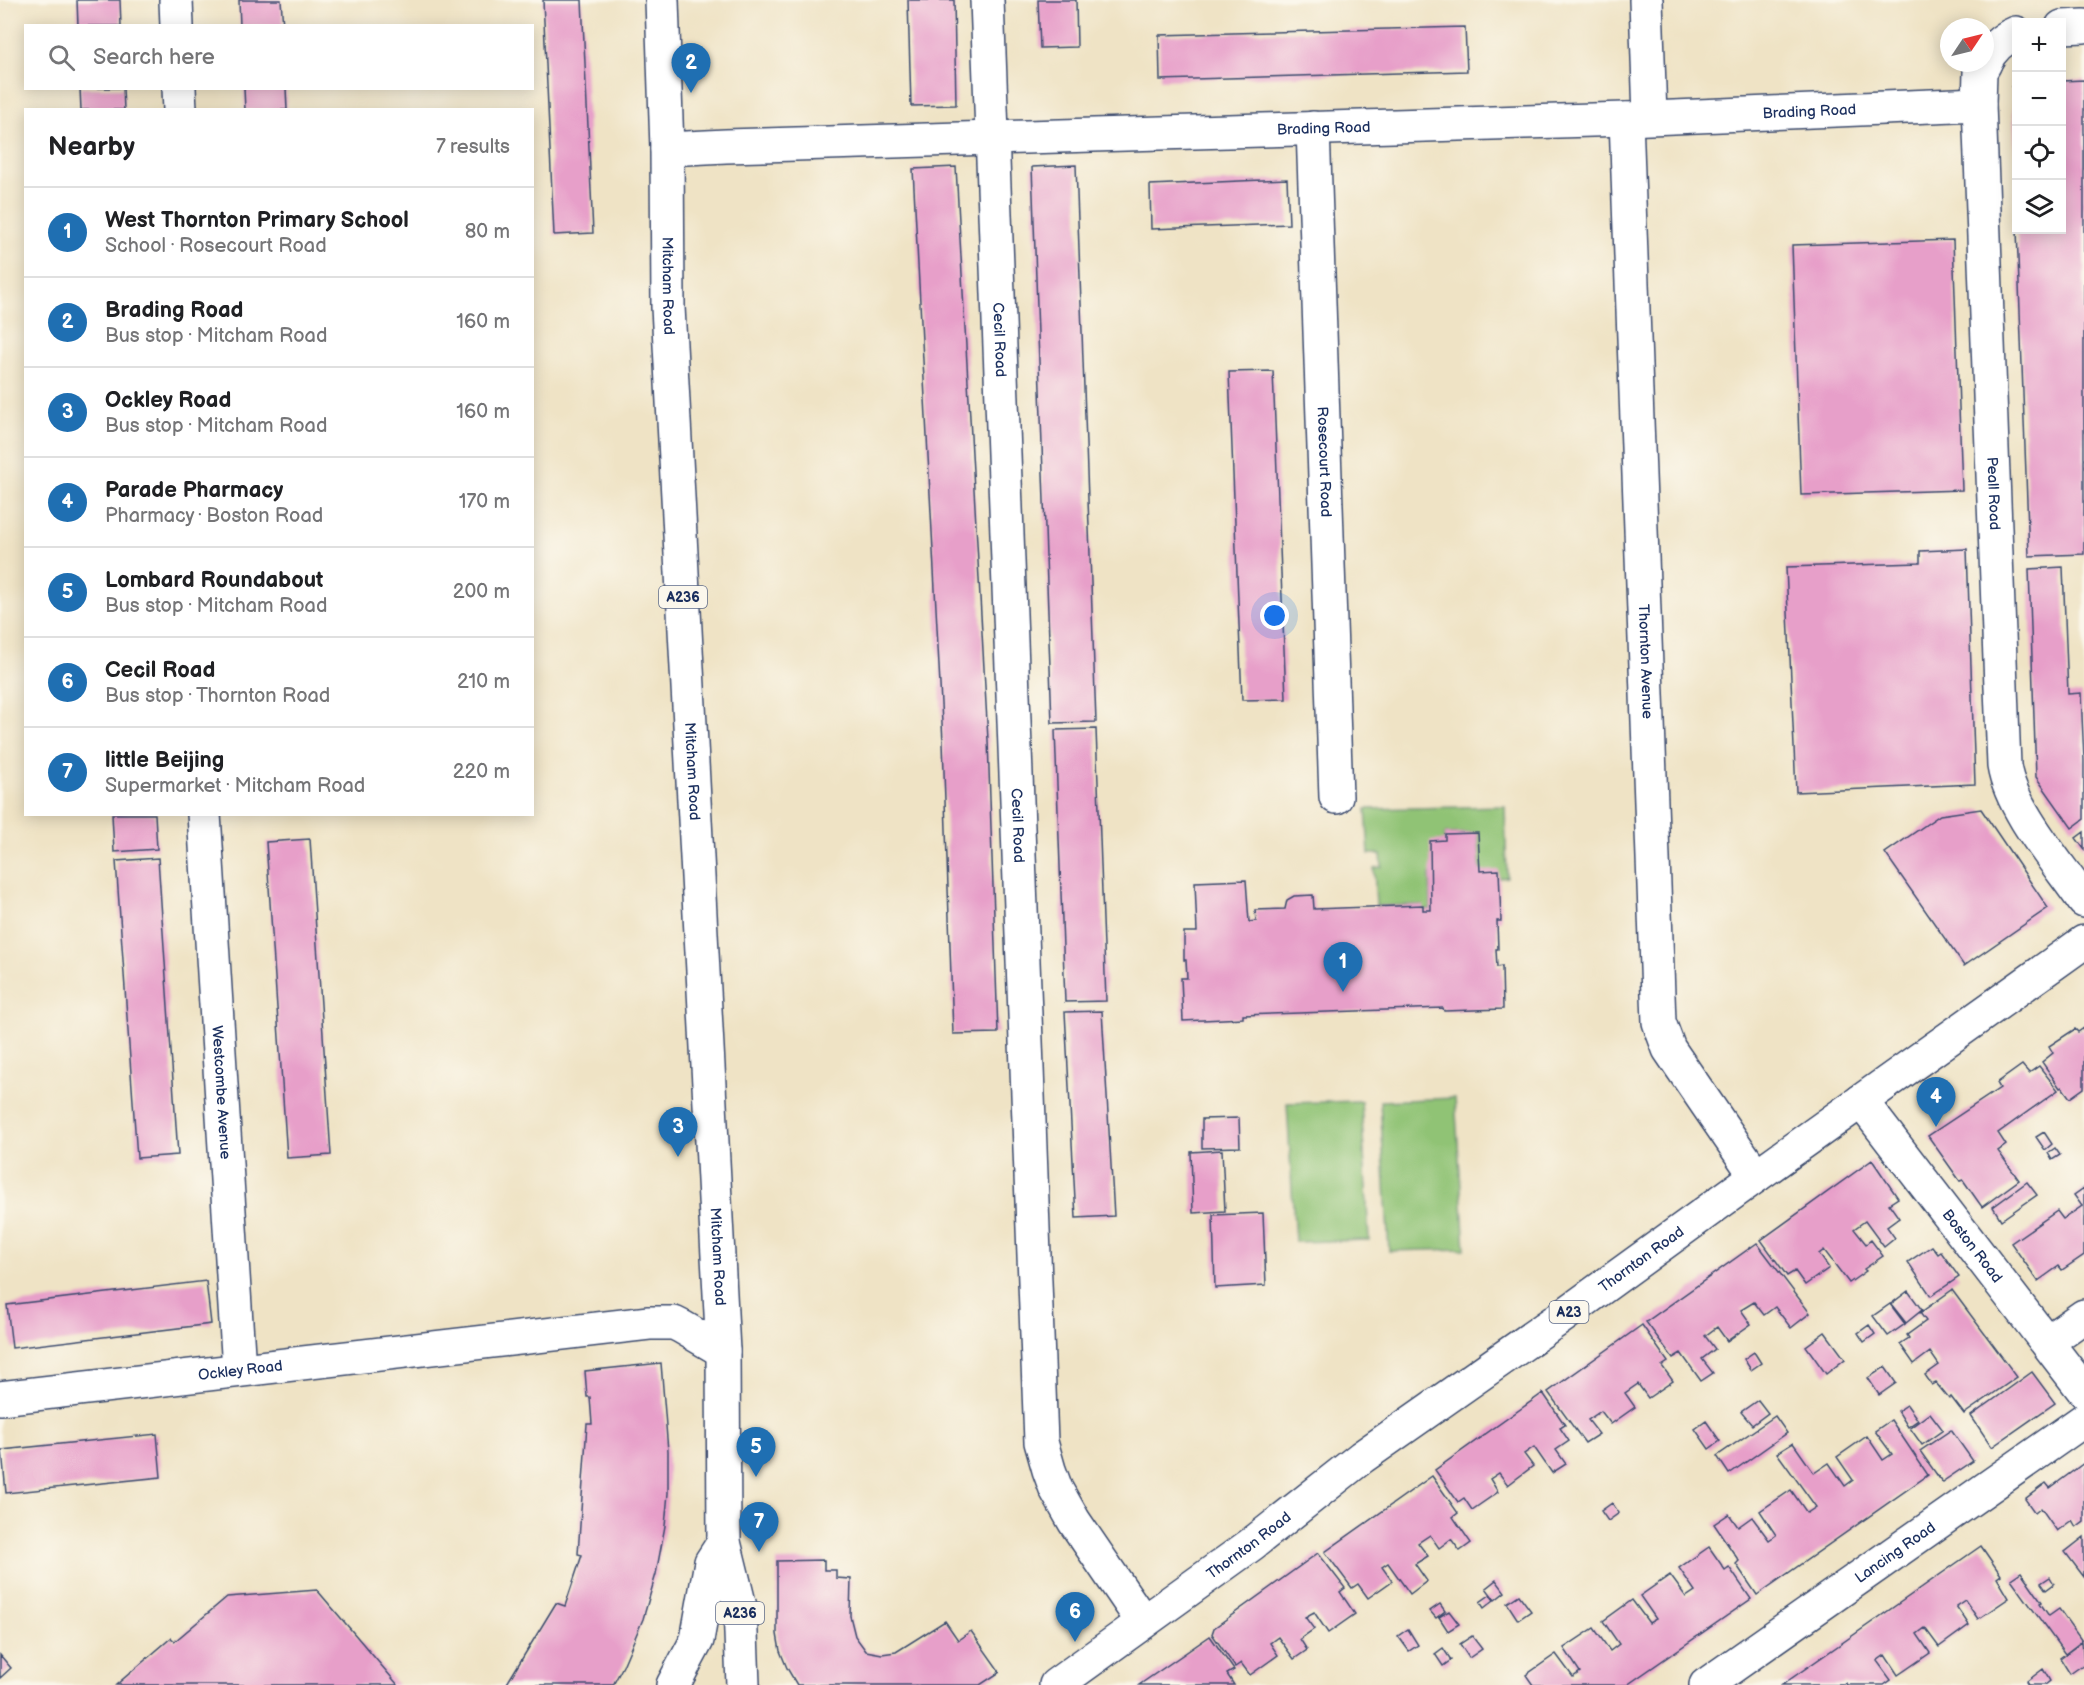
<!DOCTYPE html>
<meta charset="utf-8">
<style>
:root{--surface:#fff;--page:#f6f6f6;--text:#202124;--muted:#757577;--line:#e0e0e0;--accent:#1f6fb2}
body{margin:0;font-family:"Balsamiq Sans",sans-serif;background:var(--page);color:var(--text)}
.controls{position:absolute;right:18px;top:18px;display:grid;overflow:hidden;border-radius:0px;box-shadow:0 3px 15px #0003}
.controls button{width:54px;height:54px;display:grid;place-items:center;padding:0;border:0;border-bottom:2px solid var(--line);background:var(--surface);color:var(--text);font:30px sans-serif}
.compass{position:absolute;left:1940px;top:18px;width:54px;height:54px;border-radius:50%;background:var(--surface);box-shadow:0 3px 15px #0003;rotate:55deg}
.you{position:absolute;left:1275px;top:616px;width:21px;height:21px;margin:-15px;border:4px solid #fff;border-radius:50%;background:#1a73e8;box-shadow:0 0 0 9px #1a73e833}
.badge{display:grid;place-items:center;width:39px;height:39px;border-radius:50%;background:var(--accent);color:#fff;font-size:20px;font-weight:700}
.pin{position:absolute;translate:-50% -50px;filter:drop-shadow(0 2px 3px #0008)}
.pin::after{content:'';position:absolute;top:32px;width:21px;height:18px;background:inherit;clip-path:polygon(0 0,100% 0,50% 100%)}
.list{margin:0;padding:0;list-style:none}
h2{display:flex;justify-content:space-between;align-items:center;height:78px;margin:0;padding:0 24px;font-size:26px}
h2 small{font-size:20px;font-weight:400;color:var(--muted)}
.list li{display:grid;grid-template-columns:39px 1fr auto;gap:18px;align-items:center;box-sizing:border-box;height:90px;padding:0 24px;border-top:2px solid var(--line)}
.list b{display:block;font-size:22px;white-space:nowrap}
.list p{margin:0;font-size:20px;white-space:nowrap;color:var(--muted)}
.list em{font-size:20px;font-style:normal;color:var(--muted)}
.icon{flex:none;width:33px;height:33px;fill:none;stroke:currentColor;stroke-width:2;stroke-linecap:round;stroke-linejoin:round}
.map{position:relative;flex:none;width:2084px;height:1685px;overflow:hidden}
.search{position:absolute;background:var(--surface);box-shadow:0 3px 15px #0003;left:24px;top:24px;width:510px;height:66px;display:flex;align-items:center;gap:15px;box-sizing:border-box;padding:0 21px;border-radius:0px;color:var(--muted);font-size:22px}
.panel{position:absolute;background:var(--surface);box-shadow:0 3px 15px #0003;left:24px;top:108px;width:510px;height:708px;border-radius:0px}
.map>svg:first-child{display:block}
.green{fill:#90c374;stroke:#567969;stroke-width:1.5}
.building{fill:#e79fc9}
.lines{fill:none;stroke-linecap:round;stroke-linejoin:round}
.minor-casing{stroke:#3b4a6d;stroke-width:36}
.major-casing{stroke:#3b4a6d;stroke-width:36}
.highway-casing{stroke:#3b4a6d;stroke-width:36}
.minor{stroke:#fff;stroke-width:33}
.major{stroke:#fff;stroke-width:33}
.highway{stroke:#fff;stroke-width:33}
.labels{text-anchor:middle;stroke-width:4.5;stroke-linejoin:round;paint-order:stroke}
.shield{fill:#fbf7ec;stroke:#5e6b89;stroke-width:1.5}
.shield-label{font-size:14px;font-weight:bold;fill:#1b2f5e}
.street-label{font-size:15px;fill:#1b2f5e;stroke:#fbf7ec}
</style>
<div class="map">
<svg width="2084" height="1685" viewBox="0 0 2084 1685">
<rect width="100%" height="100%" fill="#fbf7ec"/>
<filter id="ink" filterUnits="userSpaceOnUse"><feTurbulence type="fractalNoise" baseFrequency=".0167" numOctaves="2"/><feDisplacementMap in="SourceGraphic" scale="12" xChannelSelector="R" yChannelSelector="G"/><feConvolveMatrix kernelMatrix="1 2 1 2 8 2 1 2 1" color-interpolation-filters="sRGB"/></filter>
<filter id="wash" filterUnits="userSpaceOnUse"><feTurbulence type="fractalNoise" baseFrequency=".008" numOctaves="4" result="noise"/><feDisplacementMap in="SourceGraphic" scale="24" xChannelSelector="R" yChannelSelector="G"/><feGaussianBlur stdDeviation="1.35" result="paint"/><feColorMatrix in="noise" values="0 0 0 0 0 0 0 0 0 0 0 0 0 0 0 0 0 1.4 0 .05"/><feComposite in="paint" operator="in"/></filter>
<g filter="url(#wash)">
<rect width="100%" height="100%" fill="#efe3c5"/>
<path class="green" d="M1505 806 1507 877 1499 878 1480 871 1478 833 1445 834V840L1431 874H1430L1431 910H1423L1422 905 1376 906 1374 868 1382 867 1381 854H1369L1366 809Z
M1455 1098 1465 1249 1389 1251 1380 1101Z
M1361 1101 1369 1240 1295 1242 1287 1103Z"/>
<g id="blocks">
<path class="building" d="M77 0H120L121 26H78Z
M239 0H281L283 26H240Z
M543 0H582L593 233 554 235Z
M908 0H954L956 105 911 106Z
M1038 0H1076L1077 47 1040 48Z
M1465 27 1467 71 1160 80 1159 35Z
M2084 80V554L2029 556 2017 230H2062V81Z
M2012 82H2016V154H2015Z
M80 88H123L124 110H81Z
M244 88H286L287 110H245Z
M1076 165 1096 722 1052 723 1032 167Z
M956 167 988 740 998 1033 953 1034 943 742 913 169Z
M1287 179 1289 224 1151 229 1150 185Z
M1953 240 1962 490 1801 495 1792 245Z
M1273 371 1286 699 1242 700 1229 372Z
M1967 549 1975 784 1796 792 1786 567 1920 563V551Z
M2063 567 2068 694 2081 693 2084 760V819L2072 828 2036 777 2029 569Z
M1096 729 1106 1001 1065 1002 1055 730Z
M1981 809 2048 908 1964 966 1885 853 1940 815Z
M112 814H155L157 849 114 852Z
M2084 832V849L2076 838Z
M1478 833 1480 871 1499 870 1501 921H1497L1498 949H1496L1497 967 1502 966 1503 1009 1444 1011 1443 1008 1243 1015V1018L1183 1021 1181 978H1187L1186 960H1184V932H1197L1195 882 1246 880 1249 922 1256 921 1255 910 1285 909 1287 900 1294 896 1313 895 1314 909 1423 905V910H1431L1430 841 1445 840V834Z
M310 839 331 1155 287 1158 266 842Z
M158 858 178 1155 137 1158 116 861Z
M1102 1011 1114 1216 1076 1218 1065 1012Z
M2084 1028V1088L2070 1098 2062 1087 2060 1088 2042 1062 2053 1053 2049 1046 2075 1029 2078 1032Z
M2022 1065 2029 1073 2039 1066 2058 1090 1998 1133 2006 1145 1998 1151 2019 1180 1982 1207 1963 1180 1960 1181 1928 1136 2000 1088 1997 1083Z
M1239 1118 1240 1147 1202 1148V1119Z
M2044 1132 2052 1144 2045 1150 2036 1137Z
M2055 1148 2060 1155 2052 1160 2048 1153Z
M1222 1150 1225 1211 1193 1213 1191 1152Z
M1872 1160 1898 1198 1889 1204 1899 1218 1887 1227 1895 1238 1884 1247 1865 1221 1854 1229 1866 1244 1871 1240 1883 1256 1864 1269 1866 1271 1849 1283 1824 1250 1819 1254 1829 1268 1805 1285 1795 1271 1787 1276 1761 1240Z
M2027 1182 2037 1195 2001 1220 1993 1207Z
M2084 1188V1255L2062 1270 2059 1266 2038 1281 2011 1243 2057 1211 2063 1219 2082 1206 2074 1195Z
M1263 1213 1266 1285 1215 1288 1213 1215Z
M1757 1243 1810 1313 1791 1328 1775 1307 1764 1315 1754 1302 1741 1310 1751 1324 1727 1341 1717 1327 1705 1336 1715 1349 1702 1359 1713 1373 1701 1381 1681 1353 1673 1358 1646 1322Z
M1932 1246 1938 1254 1941 1252 1959 1277 1931 1296 1908 1262Z
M206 1281 211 1324 12 1348 7 1305Z
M1952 1290 2017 1377 1964 1414 1951 1397 1949 1399 1936 1383 1932 1385 1925 1375 1939 1365 1930 1352 1914 1364 1900 1344 1909 1338 1907 1335 1926 1321 1920 1313Z
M1908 1291 1922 1310 1906 1323 1891 1304Z
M1890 1304 1905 1324 1888 1336 1873 1316Z
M1642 1325 1668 1362 1662 1366 1673 1381 1648 1398 1638 1384 1625 1393 1635 1407 1611 1424 1601 1411 1588 1420 1599 1434 1585 1443 1548 1392Z
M1869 1325 1875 1334 1864 1342 1858 1333Z
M1825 1332 1845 1359 1826 1374 1806 1346Z
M1754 1352 1761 1363 1751 1370 1744 1359Z
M661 1363 668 1451V1493L665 1526 656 1574 643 1619 623 1666 613 1685H506L556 1603 565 1606 582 1555 578 1554 585 1453 587 1424H592L590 1397H587L585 1371Z
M1885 1367 1896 1383 1879 1395 1868 1378Z
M2032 1372 2055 1403 1992 1447 1971 1416Z
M1543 1393 1565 1425 1560 1428 1569 1441 1556 1450 1566 1464 1552 1473 1534 1447 1524 1454 1533 1466 1508 1485 1499 1473 1490 1479 1498 1492 1472 1510 1464 1498 1458 1502 1435 1470Z
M1758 1400 1768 1413 1752 1425 1741 1412Z
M1907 1405 1918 1420 1908 1427 1898 1411Z
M1930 1413 1943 1430 1922 1445 1910 1428Z
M1775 1416 1787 1433 1729 1474 1717 1456Z
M1891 1420 1928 1475 1757 1595 1736 1564 1739 1561 1714 1524 1729 1514 1738 1527 1752 1517 1769 1540 1776 1535 1760 1511 1791 1490 1807 1513 1816 1507 1777 1453 1793 1443 1814 1473 1829 1463 1845 1486 1853 1480 1837 1457 1867 1436 1883 1460 1892 1454 1875 1431Z
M1706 1421 1720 1441 1709 1449 1695 1429Z
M1951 1430 1973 1461 1942 1482 1920 1451Z
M157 1434 161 1477 6 1493 2 1450Z
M2084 1463V1521L2076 1527 2072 1520 2057 1531 2041 1508 2035 1513 2025 1499 2046 1483 2050 1488Z
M1432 1476 1458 1513 1453 1517 1471 1543 1460 1551 1451 1539 1439 1548 1430 1535 1418 1543 1428 1556 1415 1564 1427 1581 1410 1594 1388 1563 1382 1567 1392 1581 1368 1598 1358 1584 1352 1588 1325 1552Z
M1612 1503 1619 1513 1608 1521 1601 1511Z
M2084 1537V1577L2065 1552Z
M1981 1546 2001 1575 1997 1578 2009 1598 1978 1619 1965 1600 1956 1606 1969 1625 1939 1647 1925 1628 1917 1634 1930 1653 1898 1675 1885 1655 1877 1661 1891 1680 1884 1685H1847L1846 1683 1843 1685H1782Z
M1709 1547 1725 1570 1729 1567 1751 1599 1627 1685H1533L1526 1675 1556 1654 1573 1677 1580 1672 1564 1648 1594 1628 1610 1651 1619 1644 1603 1621 1632 1600 1649 1623 1656 1619 1640 1596 1670 1575 1686 1597 1695 1591 1679 1568Z
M1318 1553 1345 1588 1340 1592 1355 1614 1328 1633 1314 1612 1305 1617 1314 1629 1300 1639 1307 1650 1294 1659 1278 1637 1270 1643 1278 1655 1250 1675 1241 1663 1235 1667 1212 1634 1214 1628Z
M824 1560V1570H836V1578L851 1579 850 1616 855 1636 866 1651 882 1654 896 1652 945 1621 958 1640 971 1631 1000 1672 980 1685H797L787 1668 780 1651 777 1634V1561Z
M2021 1572 2042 1602 2040 1603 2049 1616 2059 1609 2082 1641 2065 1654 2011 1579Z
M2050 1577 2054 1584 2046 1590 2041 1583Z
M1496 1580 1505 1592 1495 1600 1486 1588Z
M317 1590 398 1685H116L171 1638 175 1641 227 1597Z
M1490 1595 1494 1600 1484 1608 1480 1602Z
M1519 1595 1531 1611 1518 1620 1507 1603Z
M1440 1604 1445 1611 1436 1618 1430 1611Z
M1449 1611 1459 1624 1448 1631 1439 1617Z
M1408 1629 1418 1645 1409 1651 1398 1636Z
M1210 1636 1234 1670 1227 1674 1234 1685H1139Z
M1472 1636 1482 1649 1469 1658 1460 1644Z
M2082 1642 2084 1664 2070 1674 2060 1658Z
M1443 1648 1451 1660 1443 1666 1435 1654Z
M0 1655 11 1668 0 1678Z
M2043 1669 2050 1681 2045 1685H2028L2026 1682Z"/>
</g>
</g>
<g filter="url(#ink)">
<use href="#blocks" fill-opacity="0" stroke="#3b4a6d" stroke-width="1.5"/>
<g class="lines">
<g class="minor-casing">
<g id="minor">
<path d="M176 0 177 26"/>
<path id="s1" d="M987 0 1041 1442 1049 1470 1056 1489 1074 1521 1143 1622"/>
<path d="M1646 0 1650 117"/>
<path d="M2062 27 2084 26"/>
<path d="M1985 62C1992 48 2002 39 2016 33"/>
<path id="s2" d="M1985 63 1980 72 1979 104 2004 766C2011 810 2058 863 2084 901"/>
<path d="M179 88 180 110"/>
<path id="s3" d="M1626 119 1659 1022 1669 1049 1756 1176"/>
<path id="s4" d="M1313 128 1336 797"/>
<path id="s5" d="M667 149 726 146 1626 119 1979 104"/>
<path id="s6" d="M204 814 239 1370"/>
<path id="s7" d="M1861 1101 2084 1391"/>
<path d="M2047 1342 2084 1316"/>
<path id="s8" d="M0 1398 649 1323H674L682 1327 723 1351"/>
<path id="s9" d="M1706 1685 2084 1420"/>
</g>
</g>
<g class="major-casing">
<g id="major">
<path id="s10" d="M662 0 667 149 668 307 723 1351 724 1542 740 1607 743 1685"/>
<path d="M673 1685 697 1640 711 1562 724 1542"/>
</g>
</g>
<g class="highway-casing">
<g id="highway">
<path id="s11" d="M1056 1685 1252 1544 1362 1457 1563 1316 1756 1176 2084 942"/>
</g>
</g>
<use href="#minor" class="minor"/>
<use href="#major" class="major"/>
<use href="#highway" class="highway"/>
</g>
</g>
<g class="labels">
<g class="shield">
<rect x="659" y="586" width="48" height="22" rx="4.5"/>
<rect x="1549.5" y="1301" width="39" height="22" rx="4.5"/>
<rect x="716" y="1602" width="48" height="22" rx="4.5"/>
</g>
<g class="shield-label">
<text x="683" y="602">A236</text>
<text x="1569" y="1317">A23</text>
<text x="740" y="1618">A236</text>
</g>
<g class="street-label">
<text dy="5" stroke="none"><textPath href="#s5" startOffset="1143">Brading Road</textPath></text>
<text dy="5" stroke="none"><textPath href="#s5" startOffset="657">Brading Road</textPath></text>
<text dy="5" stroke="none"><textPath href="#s10" startOffset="286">Mitcham Road</textPath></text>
<text dy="5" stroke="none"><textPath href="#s1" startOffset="340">Cecil Road</textPath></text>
<text dy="5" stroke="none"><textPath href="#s4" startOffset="334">Rosecourt Road</textPath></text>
<text dy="5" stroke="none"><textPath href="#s2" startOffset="432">Peall Road</textPath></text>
<text dy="5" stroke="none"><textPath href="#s3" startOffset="543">Thornton Avenue</textPath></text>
<text dy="5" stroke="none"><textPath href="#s10" startOffset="772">Mitcham Road</textPath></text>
<text dy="5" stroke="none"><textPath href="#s1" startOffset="826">Cecil Road</textPath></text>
<text dy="5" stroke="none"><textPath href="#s6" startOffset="279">Westcombe Avenue</textPath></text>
<text dy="5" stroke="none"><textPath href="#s7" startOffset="183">Boston Road</textPath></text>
<text dy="5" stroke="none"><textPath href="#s10" startOffset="1258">Mitcham Road</textPath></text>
<text dy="5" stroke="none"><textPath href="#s11" startOffset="724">Thornton Road</textPath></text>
<text dy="5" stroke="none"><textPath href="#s8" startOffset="242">Ockley Road</textPath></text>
<text dy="5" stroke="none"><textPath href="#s11" startOffset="238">Thornton Road</textPath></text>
<text dy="5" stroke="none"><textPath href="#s9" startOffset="231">Lancing Road</textPath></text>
</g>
</g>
</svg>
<div class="controls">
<button>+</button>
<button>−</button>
<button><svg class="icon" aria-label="locate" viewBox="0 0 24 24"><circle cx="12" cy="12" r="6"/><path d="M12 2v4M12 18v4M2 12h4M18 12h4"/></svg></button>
<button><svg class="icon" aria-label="layers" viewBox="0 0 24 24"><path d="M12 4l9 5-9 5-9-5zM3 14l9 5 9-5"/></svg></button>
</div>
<svg class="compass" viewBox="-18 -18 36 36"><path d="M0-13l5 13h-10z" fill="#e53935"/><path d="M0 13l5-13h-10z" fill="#757577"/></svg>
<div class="you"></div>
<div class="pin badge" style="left:1343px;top:992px">1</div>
<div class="pin badge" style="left:691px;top:93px">2</div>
<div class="pin badge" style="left:678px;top:1157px">3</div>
<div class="pin badge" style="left:1936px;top:1127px">4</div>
<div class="pin badge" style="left:756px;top:1477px">5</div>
<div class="pin badge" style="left:1075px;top:1642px">6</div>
<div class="pin badge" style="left:759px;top:1552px">7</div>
<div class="search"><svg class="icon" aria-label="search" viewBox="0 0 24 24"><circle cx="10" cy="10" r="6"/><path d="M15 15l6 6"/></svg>Search here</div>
<section class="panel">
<h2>Nearby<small>7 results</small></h2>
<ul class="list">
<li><span class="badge">1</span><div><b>West Thornton Primary School</b><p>School · Rosecourt Road</p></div><em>80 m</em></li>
<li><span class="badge">2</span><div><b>Brading Road</b><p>Bus stop · Mitcham Road</p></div><em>160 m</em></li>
<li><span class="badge">3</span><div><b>Ockley Road</b><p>Bus stop · Mitcham Road</p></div><em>160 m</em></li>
<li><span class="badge">4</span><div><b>Parade Pharmacy</b><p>Pharmacy · Boston Road</p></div><em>170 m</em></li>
<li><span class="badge">5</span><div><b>Lombard Roundabout</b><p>Bus stop · Mitcham Road</p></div><em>200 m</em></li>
<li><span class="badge">6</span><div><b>Cecil Road</b><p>Bus stop · Thornton Road</p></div><em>210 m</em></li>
<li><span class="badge">7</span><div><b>little Beijing</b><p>Supermarket · Mitcham Road</p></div><em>220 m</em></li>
</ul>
</section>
</div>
